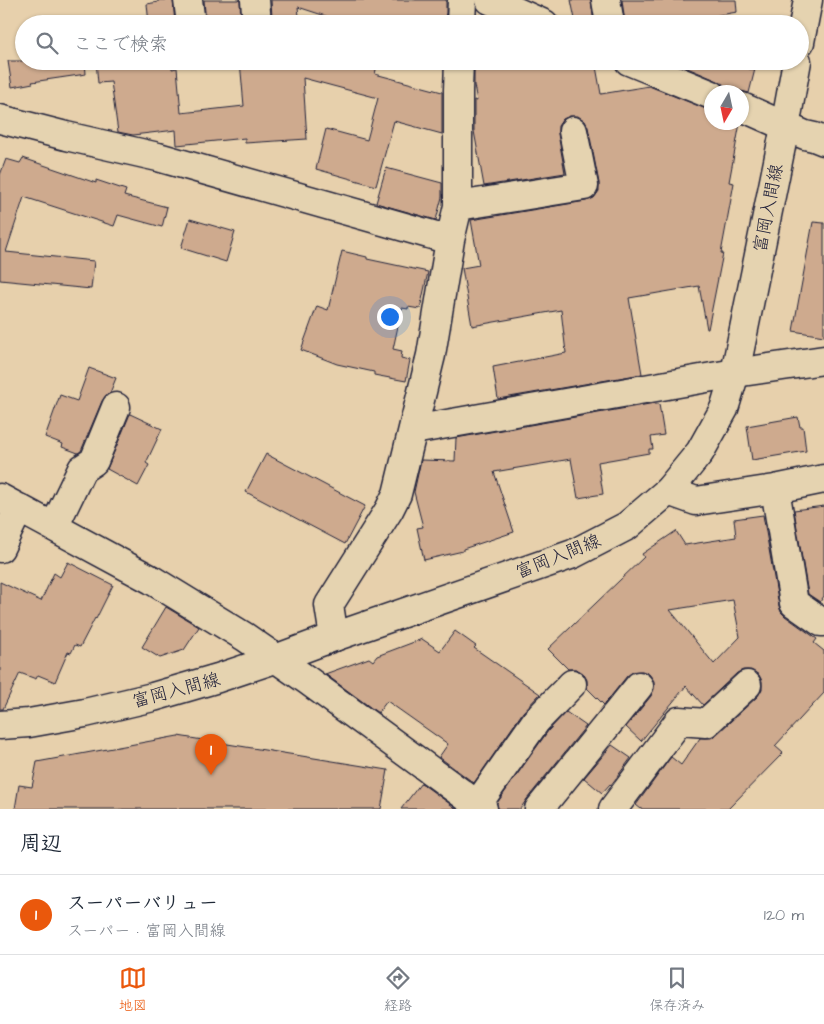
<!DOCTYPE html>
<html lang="ja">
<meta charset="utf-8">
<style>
:root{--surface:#fff;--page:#f6f6f7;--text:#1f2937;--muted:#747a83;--line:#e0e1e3;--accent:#ea580c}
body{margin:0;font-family:"Architects Daughter","Klee One",sans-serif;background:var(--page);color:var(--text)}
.compass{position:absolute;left:704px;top:85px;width:45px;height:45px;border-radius:50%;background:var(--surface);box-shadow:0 1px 4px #0004;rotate:189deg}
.you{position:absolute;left:389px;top:316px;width:18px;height:18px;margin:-12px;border:4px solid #fff;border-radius:50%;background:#1a73e8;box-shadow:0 0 0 8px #1a73e833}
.badge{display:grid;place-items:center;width:32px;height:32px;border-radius:50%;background:var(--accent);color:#fff;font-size:16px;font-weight:700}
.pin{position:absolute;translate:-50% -41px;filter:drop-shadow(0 1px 2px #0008)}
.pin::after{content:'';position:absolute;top:26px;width:18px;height:15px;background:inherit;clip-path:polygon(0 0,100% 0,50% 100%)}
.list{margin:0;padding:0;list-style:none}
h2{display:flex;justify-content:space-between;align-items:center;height:65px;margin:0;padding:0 20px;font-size:21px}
h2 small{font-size:16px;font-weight:400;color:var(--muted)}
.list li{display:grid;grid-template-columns:32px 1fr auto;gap:15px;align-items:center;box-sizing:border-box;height:80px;padding:0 20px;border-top:1px solid var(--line)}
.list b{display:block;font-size:19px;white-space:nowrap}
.list p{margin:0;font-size:16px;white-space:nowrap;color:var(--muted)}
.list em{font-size:16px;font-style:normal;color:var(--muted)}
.icon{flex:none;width:28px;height:28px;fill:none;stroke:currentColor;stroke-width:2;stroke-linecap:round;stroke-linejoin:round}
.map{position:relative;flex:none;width:824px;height:809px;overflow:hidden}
.search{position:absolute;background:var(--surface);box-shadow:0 1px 4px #0004;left:15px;right:15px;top:15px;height:55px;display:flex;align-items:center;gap:12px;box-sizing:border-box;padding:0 18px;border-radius:28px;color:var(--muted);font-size:19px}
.sheet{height:145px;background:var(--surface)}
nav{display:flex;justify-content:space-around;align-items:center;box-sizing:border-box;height:70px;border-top:1px solid var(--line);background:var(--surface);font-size:14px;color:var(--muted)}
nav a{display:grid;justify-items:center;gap:2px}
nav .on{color:var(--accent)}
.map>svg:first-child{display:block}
.building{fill:#ceaa8e;stroke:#22223b;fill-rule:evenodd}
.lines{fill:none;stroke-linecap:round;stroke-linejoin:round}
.minor-casing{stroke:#22223b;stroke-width:31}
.major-casing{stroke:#22223b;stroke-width:31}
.minor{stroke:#e5d3b0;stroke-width:28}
.major{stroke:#e5d3b0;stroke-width:28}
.labels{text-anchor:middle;stroke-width:5;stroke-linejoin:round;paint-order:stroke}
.street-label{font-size:18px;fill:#22223b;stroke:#e5d3b0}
</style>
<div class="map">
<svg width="824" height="809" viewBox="0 0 824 809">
<rect width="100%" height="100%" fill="#e7d0ac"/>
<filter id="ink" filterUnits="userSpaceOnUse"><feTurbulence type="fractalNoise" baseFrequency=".02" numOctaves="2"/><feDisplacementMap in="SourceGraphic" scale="10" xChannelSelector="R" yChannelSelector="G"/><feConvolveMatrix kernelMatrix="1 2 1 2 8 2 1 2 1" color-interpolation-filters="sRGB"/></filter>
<g filter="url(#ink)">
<path class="building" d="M158 0H173L175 24H149L147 4 158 2Z
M204 0H240L241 24H206Z
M271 0H446V13L443 24H350L298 7 299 16 272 18Z
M571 0H591L594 24H576Z
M622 0H736L737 12 667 24H625Z
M8 61H85L86 74 32 82 33 83 12 87Z
M96 61H172V69L177 68 181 113 244 106 240 61H378L375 74 442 92V134L394 121 376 186 316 169 326 129 367 140 378 98 303 78 307 139 245 143V138L177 145 176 130 133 135 118 132 111 82 98 83Z
M503 61H595L601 94 649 86 706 109 712 110V122L740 123 729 182 734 183 721 253H723L708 329H707L699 286 629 298 642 374 498 399 493 367 566 353 561 310 472 326 462 268 479 265 471 220 586 201 594 198 599 191V183L588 127 585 121 578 116H570L563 119 558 126V134L565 173 484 186 474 131V100L477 101 474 85V67Z
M671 61H748L749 69H755L749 93 741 91 727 92 724 85 718 81Z
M23 158 96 183V180L126 190 124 196 167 207 162 227 118 215 114 226 24 197 6 252 94 261 91 289 0 280V175L6 159 20 163Z
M386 168 442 183V197L436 220 376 203Z
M190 219 235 232 226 262 181 248Z
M813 222 824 223V336L793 331Z
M342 251 367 257V259L428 272 420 309 408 307V309L402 308 393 349 402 351 401 358 410 360 406 381 374 375V372L337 364 301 350 317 306 328 310Z
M89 368 116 378 110 393 106 395 102 401 81 451 78 453 62 447 63 444 45 437 60 395 77 401Z
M655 403V404H659L664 435 651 437 653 449H649V453L598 462 603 494 578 498 571 459 494 472 514 532 463 549V551L424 560 417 528 423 527 414 492 421 460 455 461 456 438Z
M130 414 162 429 146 463 149 465 138 486 107 469Z
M798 417 800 427H803L806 451 752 460 747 426Z
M266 454 365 506 345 544 246 492Z
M824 506V596L820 602 808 594 794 510Z
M763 515 779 606 781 612 785 616 817 639 814 643 824 651V693L775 746 783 753 728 809H641L636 805 671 757 681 765 700 738H711L717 734 758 696 762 689V681L759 675 751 670H743L737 673 703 705 686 686 641 741 626 727 651 696 654 689V681L649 674 642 671 633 672 627 676 604 705 587 688V680L583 673 576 669H568L548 649 644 557 642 554 676 531 685 545 736 537 734 519ZM733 600 740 637 714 664 670 610Z
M68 562 113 585 96 619 95 618 80 647 75 645 71 653 68 652 55 682 38 675 36 679 20 673 3 709H0V582L41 601 54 573 60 577Z
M166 607 199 627 184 650 160 658 142 647Z
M455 631 476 646 474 648 540 694 523 712 474 783 439 757 448 744 387 701 378 713 325 674 369 658 373 661 377 656 422 639 440 651Z
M566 712 586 726 527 799 520 809H498L497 803 548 731Z
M178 736 388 770 381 809H15L19 785 32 787 37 762Z
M612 745 631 758 611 785 610 784 602 793 584 778Z
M421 783 457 809H401Z"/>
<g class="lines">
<g class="minor-casing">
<path id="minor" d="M188 0 191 24
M255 0 257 24
M490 0 544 24
M606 0 610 24
M461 24 462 0
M629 61 712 95
M742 107 805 135 814 137 824 141
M0 119 66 136 158 157 450 240
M458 206 584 186 573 131
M413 430 735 373 824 360
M775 489 794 603 821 622H824
M668 491 696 501 775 489 824 479
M0 498 152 580 245 637 307 680 483 809
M54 527 82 469 94 461 116 407
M0 548 19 508
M334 637 329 605 389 510 397 494 431 355 450 240 458 206V90L459 61
M477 805 536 721 572 684
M539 809 639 686
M613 809 679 721 706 723 747 685"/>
</g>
<g class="major-casing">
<path id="major" d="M800 42 808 0
M0 725 29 723 85 713 153 697 218 678 275 659 334 637 573 554 627 526 668 491 700 452 724 409 735 373 785 127 797 61"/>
</g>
<use href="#minor" class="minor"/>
<use href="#major" class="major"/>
</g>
</g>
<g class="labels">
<g class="street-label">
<text transform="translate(768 208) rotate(-79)" y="6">富岡入間線</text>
<text transform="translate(558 556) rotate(-22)" y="6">富岡入間線</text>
<text transform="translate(176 690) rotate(-15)" y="6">富岡入間線</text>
</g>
</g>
</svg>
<svg class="compass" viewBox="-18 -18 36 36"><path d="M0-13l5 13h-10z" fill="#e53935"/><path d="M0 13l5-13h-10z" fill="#747a83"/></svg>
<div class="you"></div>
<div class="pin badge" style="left:211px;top:775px">1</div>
<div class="search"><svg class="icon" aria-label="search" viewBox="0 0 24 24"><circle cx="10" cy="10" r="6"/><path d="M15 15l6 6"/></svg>ここで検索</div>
</div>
<section class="sheet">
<h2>周辺<small></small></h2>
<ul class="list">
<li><span class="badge">1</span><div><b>スーパーバリュー</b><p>スーパー · 富岡入間線</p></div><em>120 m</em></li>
</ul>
</section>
<nav>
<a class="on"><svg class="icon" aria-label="map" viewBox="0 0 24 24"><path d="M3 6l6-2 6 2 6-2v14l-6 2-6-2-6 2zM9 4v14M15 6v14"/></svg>地図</a>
<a><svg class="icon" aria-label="directions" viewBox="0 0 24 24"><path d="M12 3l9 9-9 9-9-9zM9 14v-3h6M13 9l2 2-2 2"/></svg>経路</a>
<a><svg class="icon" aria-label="saved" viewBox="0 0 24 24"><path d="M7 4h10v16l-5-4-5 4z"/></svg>保存済み</a>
</nav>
